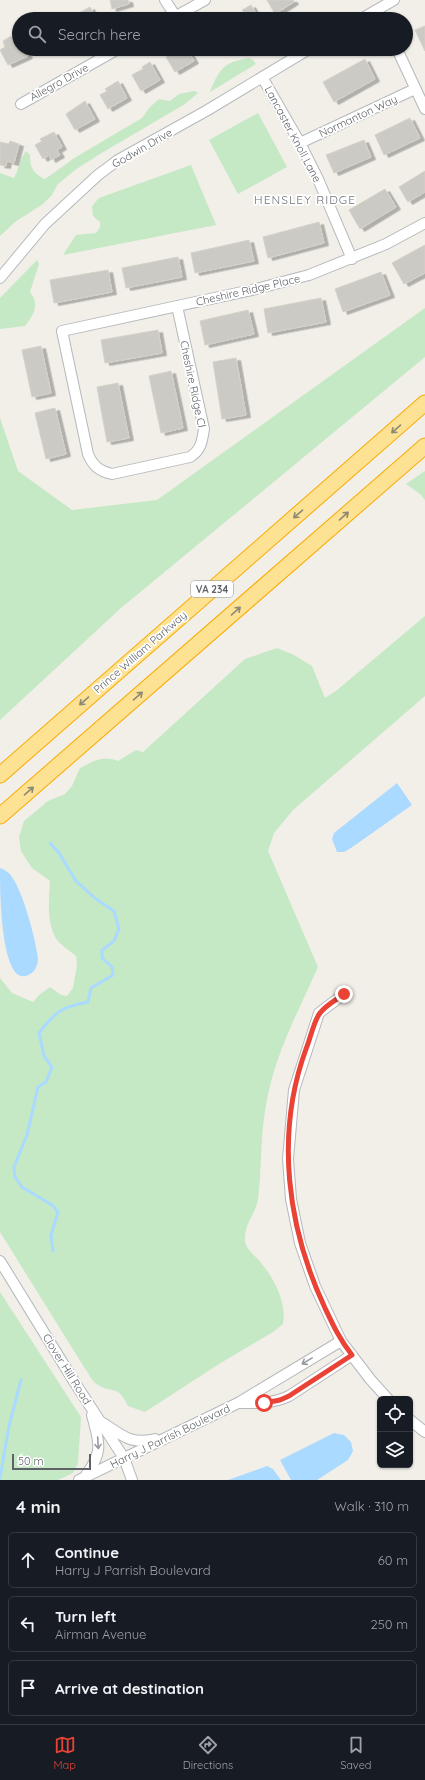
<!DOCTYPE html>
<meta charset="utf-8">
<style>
:root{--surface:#171b24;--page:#20242c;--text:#f1f3f6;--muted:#9ea1a6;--line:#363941;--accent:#ea4335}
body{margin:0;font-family:Quicksand,sans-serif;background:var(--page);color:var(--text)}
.controls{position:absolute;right:12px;bottom:12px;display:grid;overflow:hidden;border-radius:6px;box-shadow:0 1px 3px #0004}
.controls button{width:36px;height:36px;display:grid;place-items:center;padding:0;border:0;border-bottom:1px solid var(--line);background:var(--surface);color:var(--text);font:20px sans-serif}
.scale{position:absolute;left:12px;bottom:10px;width:79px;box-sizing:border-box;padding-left:4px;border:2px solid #5f6368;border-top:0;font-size:11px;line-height:14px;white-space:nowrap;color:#5f6368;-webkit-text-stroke:3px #fff;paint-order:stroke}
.stop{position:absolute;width:12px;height:12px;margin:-9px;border:3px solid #ea4335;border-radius:50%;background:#fff}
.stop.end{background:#ea4335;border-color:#fff;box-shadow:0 1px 4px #0008}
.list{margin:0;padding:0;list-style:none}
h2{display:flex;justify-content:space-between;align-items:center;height:52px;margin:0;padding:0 16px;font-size:17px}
h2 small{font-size:13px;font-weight:400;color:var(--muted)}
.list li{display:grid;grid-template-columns:26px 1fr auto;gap:12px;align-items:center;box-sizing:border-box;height:56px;margin:0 8px 8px;padding:0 8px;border:1px solid var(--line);border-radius:6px}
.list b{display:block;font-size:15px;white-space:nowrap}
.list p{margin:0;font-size:13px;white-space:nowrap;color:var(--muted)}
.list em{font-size:13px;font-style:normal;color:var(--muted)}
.icon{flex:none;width:22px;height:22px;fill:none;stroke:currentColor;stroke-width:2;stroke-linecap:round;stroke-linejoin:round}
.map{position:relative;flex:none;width:425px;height:1480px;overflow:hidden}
.search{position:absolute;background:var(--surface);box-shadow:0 1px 3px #0004;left:12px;right:12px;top:12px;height:44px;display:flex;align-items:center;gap:10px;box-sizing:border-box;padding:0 14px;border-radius:22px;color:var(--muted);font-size:15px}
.sheet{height:244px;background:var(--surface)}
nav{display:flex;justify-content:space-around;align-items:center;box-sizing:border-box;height:56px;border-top:1px solid var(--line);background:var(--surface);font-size:11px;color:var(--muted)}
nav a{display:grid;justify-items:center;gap:2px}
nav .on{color:var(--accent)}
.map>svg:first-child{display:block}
.green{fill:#c5e8c5}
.water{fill:#aadaff}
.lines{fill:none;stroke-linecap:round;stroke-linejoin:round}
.stream{stroke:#aadaff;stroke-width:3}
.building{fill:#cccac5;stroke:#d6d1c6;filter:url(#shadow)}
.minor-casing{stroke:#b5b8bc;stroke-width:12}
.highway-casing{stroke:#f9ab00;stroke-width:17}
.minor{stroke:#fff;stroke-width:10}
.highway{stroke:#fde293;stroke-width:15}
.oneway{stroke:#8e8975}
.oneway2{stroke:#979a9d}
.route{stroke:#ea4335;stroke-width:5}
.labels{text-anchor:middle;stroke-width:3.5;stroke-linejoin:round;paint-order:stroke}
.shield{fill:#fff;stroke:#8f9295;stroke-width:1}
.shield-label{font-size:10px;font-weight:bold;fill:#5f6368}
.street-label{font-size:11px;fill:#5f6368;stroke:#fff}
.neighbourhood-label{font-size:12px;letter-spacing:1px;fill:#70757a;stroke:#fff}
</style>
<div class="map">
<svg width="425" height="1480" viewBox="0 0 425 1480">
<defs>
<filter id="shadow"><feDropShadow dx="4.5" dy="2.5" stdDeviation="0" flood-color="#0004"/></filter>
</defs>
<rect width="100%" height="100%" fill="#f1efe8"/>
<path class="green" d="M249 58 253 60 256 64 210 92C219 69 224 62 249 58Z
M195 91 198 93 185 104 100 154 75 170 57 185 52 195 43 204 15 222 0 236V173L14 178C19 169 20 159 26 151L30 155C30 168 33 173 45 179L76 157 142 118 150 107 159 99 170 101 179 94Z
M258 113 287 167 238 194 209 140Z
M191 165 216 225 63 255 76 235 96 233 100 227V222L93 216 92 206 99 198Z
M37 260 39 264 30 292C40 304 34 315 25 326L0 329V298Z
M425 308V357L121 608 0 720V418L18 471 72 510 157 500Z
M425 471V500L420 494 406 484Z
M425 616V696L293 810 274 833 268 851 318 967C298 1012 274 1056 266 1105 260 1136 262 1168 258 1199 255 1216 244 1223 245 1241 246 1250 256 1256 261 1263 274 1278 287 1303 283 1324L273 1332 219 1364 145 1412 128 1406C118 1384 113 1394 98 1385 92 1382 88 1372 84 1367L0 1232V978L12 993 33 1002 39 995 50 987 61 995 67 996 73 988 77 965 76 956C70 951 62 946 57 940 46 924 49 899 50 881L32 868 21 851 19 837 24 821 48 801 65 794 72 786 80 768C95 761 101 755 118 761L136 750 143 752 245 659 277 648 294 655 312 666 325 698 336 691Z
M0 1292 81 1417 78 1463 73 1473 58 1480H0Z"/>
<path class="water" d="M397 783 412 805 351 848 344 852H337L332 839 334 833Z
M0 868C5 870 9 872 12 877 23 892 36 940 38 959 38 964 36 967 34 971 0 1002 0 887 0 868Z
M334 1433 344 1435 351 1442 353 1451 348 1460 317 1480H291L280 1460Z
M267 1466 273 1469 281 1480H228Z"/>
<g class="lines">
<path class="stream" d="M50 843 59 853 76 881 96 899 114 911 119 929 114 941 102 950V958L112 967 113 975 91 988 88 1002C61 1007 55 1012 39 1033L44 1056 52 1067 46 1082 38 1087 27 1135 14 1167 15 1177 22 1187 52 1205 58 1212 51 1235 53 1251
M0 1478 9 1426 21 1380"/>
</g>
<path class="building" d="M110 0H128L129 4 112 9Z
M267 0H293L294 2 275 14Z
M251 5 259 19H233L244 12 242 10Z
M90 7 96 19H70V18Z
M425 26V51L415 30Z
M11 36 14 42 19 39V49H24L28 56 8 65 0 50 5 47 3 41Z
M176 49H187L194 61 175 72 166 57 177 50Z
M365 59 375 79 334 102 323 82Z
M150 62 160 80 141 91 132 75 143 69 142 67Z
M118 81 127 98 108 109 100 95 107 91 105 89Z
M85 101 95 119 75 130 66 114Z
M410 118 420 138 384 155 375 135Z
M54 132 62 147 57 150 60 155 51 160 49 155 43 159 35 145 42 141 40 139Z
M364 140 371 157 334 173 326 155Z
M10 141 19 144 14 163 7 161 6 166 0 165V142L9 144Z
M425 171V192L408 202 399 187Z
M385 189 396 207 360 229 349 210Z
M319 222 324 243 268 258 263 237Z
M249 240 254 261 195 273 191 253Z
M425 245V273L404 284 392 263Z
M178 257 182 277 126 288 122 268Z
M108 270 112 292 54 303 50 280Z
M381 272 390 295 343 312 335 289Z
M321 298 326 322 268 333 264 309Z
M248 310 254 334 205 345 200 321Z
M158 330 162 353 105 363 101 340Z
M41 346 51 393 32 397 22 350Z
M236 358 246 415 222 419 213 362Z
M171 371 183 428 161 433 149 376Z
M118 383 129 438 107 442 97 387Z
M55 408 66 454 46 459 35 413Z"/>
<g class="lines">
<g class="minor-casing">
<path id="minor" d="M165 0 176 17
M171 19 205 0
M361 19 394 0
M397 49 425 109
M262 77 300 143 318 179 352 259
M21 104 118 49
M300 143 415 89
M0 278 45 224 98 175 118 160 206 111 309 49
M177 306 204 429C202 442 201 450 190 457L112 474C99 471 93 466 88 454L62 331 256 289 309 275 386 244 425 223
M344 994 319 1013 294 1090 288 1159 291 1199 300 1243 315 1286 341 1341 370 1379 388 1399
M0 1261 75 1383 124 1458 132 1480
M238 1403C257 1403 272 1404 289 1396L352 1355
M410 1420 425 1432
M103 1423C123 1436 131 1445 155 1439
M86 1475C104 1451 99 1442 92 1415
M79 1480 238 1403 341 1341"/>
</g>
<g class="highway-casing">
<path id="highway" d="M0 775 425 403
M0 816 425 446"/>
</g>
<use href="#minor" class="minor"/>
<use href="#highway" class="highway"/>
</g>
<defs><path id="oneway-shaft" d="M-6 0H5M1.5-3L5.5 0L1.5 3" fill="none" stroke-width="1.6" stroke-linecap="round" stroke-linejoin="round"/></defs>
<g class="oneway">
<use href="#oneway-shaft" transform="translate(396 429) rotate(139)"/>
<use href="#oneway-shaft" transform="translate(298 514) rotate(139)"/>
<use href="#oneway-shaft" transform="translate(344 516) rotate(-41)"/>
<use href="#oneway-shaft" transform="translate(236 611) rotate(-41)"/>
<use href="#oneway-shaft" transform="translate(138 696) rotate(-41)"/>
<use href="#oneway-shaft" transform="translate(84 701) rotate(139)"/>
<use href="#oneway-shaft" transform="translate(29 791) rotate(-41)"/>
</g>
<g class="oneway2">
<use href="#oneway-shaft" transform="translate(307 1361) rotate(149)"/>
<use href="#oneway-shaft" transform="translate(98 1443) rotate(87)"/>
</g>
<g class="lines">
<path class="route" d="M264 1403 280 1400 289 1396 352 1355C340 1340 333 1325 325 1308 287 1227 275 1134 306 1049 310 1040 314 1020 320 1013 326 1005 336 1000 344 994"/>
</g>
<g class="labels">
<rect class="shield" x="191" y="581" width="42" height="16" rx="3"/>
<g class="shield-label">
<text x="212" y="593">VA 234</text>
</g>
<g class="street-label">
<text transform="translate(59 82) rotate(-29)" y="4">Allegro Drive</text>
<text transform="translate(358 116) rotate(-25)" y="4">Normanton Way</text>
<text transform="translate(293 134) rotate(62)" y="4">Lancaster Knoll Lane</text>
<text transform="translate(142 148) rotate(-30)" y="4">Godwin Drive</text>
<text transform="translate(248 290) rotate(-13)" y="4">Cheshire Ridge Place</text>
<text transform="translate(193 384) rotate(78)" y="4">Cheshire Ridge Cl</text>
<text transform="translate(140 652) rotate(-41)" y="4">Prince William Parkway</text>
<text transform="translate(67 1369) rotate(58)" y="4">Clover Hill Road</text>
<text transform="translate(170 1436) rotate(-26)" y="4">Harry J Parrish Boulevard</text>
</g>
<g class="neighbourhood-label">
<text x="305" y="204">HENSLEY RIDGE</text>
</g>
</g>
</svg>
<div class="controls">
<button><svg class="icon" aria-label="locate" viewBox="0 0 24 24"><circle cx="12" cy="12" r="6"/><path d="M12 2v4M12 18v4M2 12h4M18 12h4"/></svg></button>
<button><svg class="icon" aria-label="layers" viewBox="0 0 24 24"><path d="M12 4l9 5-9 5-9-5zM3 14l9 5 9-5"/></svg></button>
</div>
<div class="scale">50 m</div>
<div class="stop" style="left:264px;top:1403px"></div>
<div class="stop end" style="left:344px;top:994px"></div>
<div class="search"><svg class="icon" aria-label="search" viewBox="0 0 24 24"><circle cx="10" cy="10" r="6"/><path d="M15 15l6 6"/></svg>Search here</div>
</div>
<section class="sheet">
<h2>4 min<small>Walk · 310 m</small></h2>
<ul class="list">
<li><svg class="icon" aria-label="ahead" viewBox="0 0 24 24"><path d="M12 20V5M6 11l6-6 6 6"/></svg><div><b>Continue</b><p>Harry J Parrish Boulevard</p></div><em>60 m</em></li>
<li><svg class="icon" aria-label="left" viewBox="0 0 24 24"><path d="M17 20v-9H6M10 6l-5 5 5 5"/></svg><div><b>Turn left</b><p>Airman Avenue</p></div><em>250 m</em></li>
<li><svg class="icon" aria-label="arrive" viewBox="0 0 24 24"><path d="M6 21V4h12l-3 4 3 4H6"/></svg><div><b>Arrive at destination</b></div></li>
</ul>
</section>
<nav>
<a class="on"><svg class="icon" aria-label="map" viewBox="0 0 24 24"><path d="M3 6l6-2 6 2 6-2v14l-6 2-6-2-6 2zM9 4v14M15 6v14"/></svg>Map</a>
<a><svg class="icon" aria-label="directions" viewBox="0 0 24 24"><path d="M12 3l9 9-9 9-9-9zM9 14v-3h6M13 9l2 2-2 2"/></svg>Directions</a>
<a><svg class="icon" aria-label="saved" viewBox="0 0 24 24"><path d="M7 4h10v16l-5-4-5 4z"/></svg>Saved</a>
</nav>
